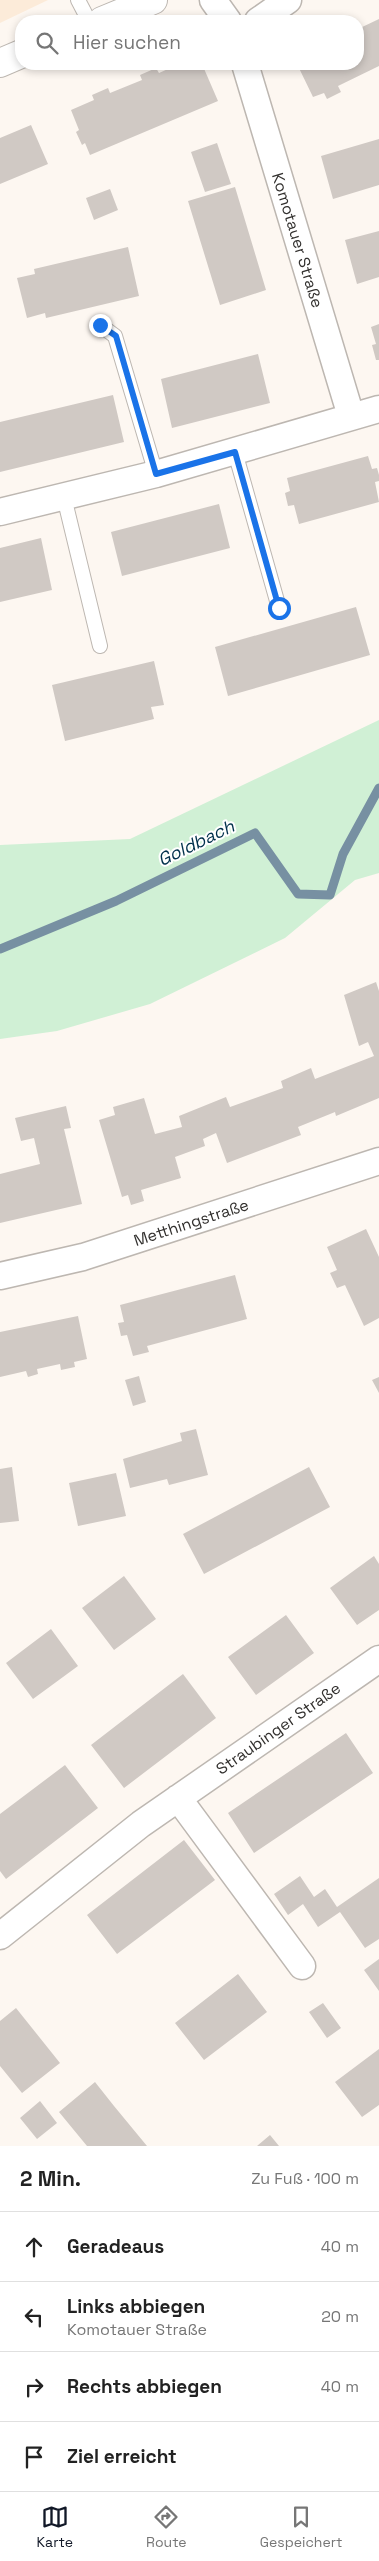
<!DOCTYPE html>
<html lang="de">
<meta charset="utf-8">
<style>
:root{--surface:#fff;--page:#f6f6f6;--text:#222;--muted:#767676;--line:#e0e0e0;--accent:#111827}
body{margin:0;font-family:"Space Grotesk",sans-serif;background:var(--page);color:var(--text)}
.stop{position:absolute;width:15px;height:15px;margin:-11px;border:4px solid #1a73e8;border-radius:50%;background:#fff}
.stop.end{background:#1a73e8;border-color:#fff;box-shadow:0 1px 5px #0008}
.list{margin:0;padding:0;list-style:none}
h2{display:flex;justify-content:space-between;align-items:center;height:65px;margin:0;padding:0 20px;font-size:21px}
h2 small{font-size:16px;font-weight:400;color:var(--muted)}
.list li{display:grid;grid-template-columns:32px 1fr auto;gap:15px;align-items:center;box-sizing:border-box;height:70px;padding:0 20px;border-top:1px solid var(--line)}
.list b{display:block;font-size:19px;white-space:nowrap}
.list p{margin:0;font-size:16px;white-space:nowrap;color:var(--muted)}
.list em{font-size:16px;font-style:normal;color:var(--muted)}
.icon{flex:none;width:28px;height:28px;fill:none;stroke:currentColor;stroke-width:2;stroke-linecap:round;stroke-linejoin:round}
.map{position:relative;flex:none;width:379px;height:2146px;overflow:hidden}
.search{position:absolute;background:var(--surface);box-shadow:0 2px 8px #0003;left:15px;right:15px;top:15px;height:55px;display:flex;align-items:center;gap:12px;box-sizing:border-box;padding:0 18px;border-radius:20px;color:var(--muted);font-size:19px}
.sheet{height:345px;background:var(--surface)}
nav{display:flex;justify-content:space-around;align-items:center;box-sizing:border-box;height:70px;border-top:1px solid var(--line);background:var(--surface);font-size:14px;color:var(--muted)}
nav a{display:grid;justify-items:center;gap:2px}
nav .on{color:var(--accent)}
.map>svg:first-child{display:block}
.commercial{fill:#fcebd9}
.green{fill:#d0f0d5}
.lines{fill:none;stroke-linecap:round;stroke-linejoin:round}
.stream{stroke:#7790a2;stroke-width:9}
.building{fill:#d0c9c4}
.service-casing{stroke:#bdb7b1;stroke-width:16}
.minor-casing{stroke:#bdb7b1;stroke-width:29}
.tertiary-casing{stroke:#bdb7b1;stroke-width:30}
.service{stroke:#fff;stroke-width:14}
.minor{stroke:#fff;stroke-width:26}
.tertiary{stroke:#fff;stroke-width:28}
.route{stroke:#1a73e8;stroke-width:6}
.labels{text-anchor:middle;stroke-width:4;stroke-linejoin:round;paint-order:stroke}
.street-label{font-size:16px;fill:#32302e;stroke:#fff}
.water-label{font-size:18px;font-style:italic;fill:#00304b;stroke:#fff}
</style>
<div class="map">
<svg width="379" height="2146" viewBox="0 0 379 2146">
<rect width="100%" height="100%" fill="#fdf7f1"/>
<path class="commercial" d="M0 0H48L0 23Z"/>
<path class="green" d="M379 720V873L355 880 285 938 150 1004 57 1031 0 1039V845L130 839Z"/>
<g class="lines">
<path class="stream" d="M0 949 116 901 255 833 298 894 330 895 343 854 379 788"/>
</g>
<path class="building" d="M379 19V66L338 86 341 92 327 99 324 93 313 97 297 64H358V29Z
M179 64H202L218 101 90 155 85 143 82 145 76 132 79 130 71 110 94 100 92 95 108 88 110 93 142 80 140 75 156 68 159 73Z
M31 125 48 164 0 184V138Z
M379 139V185L333 199 321 156Z
M217 143 231 184 205 192 191 152Z
M235 187 266 290 220 305 188 201Z
M110 189 118 210 94 220 86 198Z
M379 231V277L357 284 345 240Z
M128 247 139 296 46 318 45 313 27 318 17 278 35 274 34 269Z
M379 324V360H376L372 345 376 344 371 327Z
M258 354 270 403 172 428 161 379Z
M113 395 124 442 0 472V422Z
M368 456 372 469 377 468 379 475V481L375 482 379 502 299 524 294 505 288 506 285 493 290 491 287 478Z
M219 504 230 548 122 576 111 532Z
M41 538 52 590 0 602V548Z
M356 607 370 655 228 696 215 647Z
M154 661 164 705 151 707 154 719 65 741 52 685Z
M376 982 379 991V1098L336 1116 335 1112 298 1127 301 1135 227 1163 216 1133 203 1139 205 1146 175 1157 181 1178 141 1190 144 1201 131 1205 128 1195 122 1197 99 1120 115 1115 113 1107 144 1098 155 1134 182 1127 179 1116 226 1097 230 1107 283 1088 281 1081 311 1068 315 1079 374 1056 368 1042 359 1046 344 995Z
M66 1106 71 1128 64 1129 82 1204 0 1223V1174L40 1164 34 1138 21 1141 15 1118Z
M366 1229 379 1257V1318L364 1326 345 1285 337 1288 330 1273 337 1270 327 1247Z
M235 1275 247 1319 147 1346 149 1352 133 1356 127 1335 121 1336 118 1323 124 1322 120 1305Z
M78 1316 87 1359 74 1362 75 1367 61 1370 60 1364 37 1369 38 1374 28 1377 26 1371 0 1377V1332Z
M139 1376 146 1402 133 1406 125 1380Z
M379 1377V1393L372 1380Z
M196 1429 208 1475 169 1485 167 1479 130 1488 123 1459 182 1441 180 1433Z
M12 1467 19 1521 0 1523V1469Z
M309 1467 330 1507 204 1574 183 1534Z
M116 1473 126 1516 78 1526 69 1483Z
M374 1556 379 1564V1610L357 1625 330 1588Z
M124 1576 156 1619 114 1650 82 1608Z
M286 1615 314 1653 256 1695 228 1657Z
M51 1629 78 1666 33 1699 6 1663Z
M183 1674 216 1718 124 1788 91 1745Z
M346 1733 373 1773 254 1853 228 1813Z
M65 1765 98 1808 6 1879 0 1871V1814Z
M184 1840 215 1880 117 1954 87 1915Z
M300 1876 314 1897 325 1889 337 1907 379 1878V1939L365 1948 340 1912 318 1927 303 1904 288 1915 274 1894Z
M379 1959V1991L364 1970Z
M238 1974 267 2012 204 2060 175 2023Z
M323 2003 341 2028 327 2038 309 2012Z
M16 2008 60 2063 22 2093 0 2066V2021Z
M379 2049V2105L362 2117 335 2082Z
M95 2082 114 2106 147 2146H87L59 2112Z
M40 2101 57 2123 37 2139 20 2118Z
M270 2135 279 2146H257Z"/>
<g class="lines">
<g class="service-casing">
<path id="service" d="M78 0 89 21
M100 325 115 336 156 474
M235 452 279 608
M64 497 100 646"/>
</g>
<g class="minor-casing">
<path id="minor" d="M213 0 228 21
M258 21 288 0
M245 64 351 416
M0 512 156 474 379 409
M0 1276 83 1257 379 1161
M178 1798 302 1966
M0 1936 141 1824 379 1659"/>
</g>
<g class="tertiary-casing">
<path id="tertiary" d="M102 21 153 0
M0 63 21 54"/>
</g>
<use href="#service" class="service"/>
<use href="#minor" class="minor"/>
<use href="#tertiary" class="tertiary"/>
</g>
<g class="lines">
<path class="route" d="M100 325 116 336 156 474 235 452 279 608"/>
</g>
<g class="labels">
<g class="street-label">
<text transform="translate(298 240) rotate(73)" y="6">Komotauer Straße</text>
<text transform="translate(191 1222) rotate(-18)" y="6">Metthingstraße</text>
<text transform="translate(278 1728) rotate(-35)" y="6">Straubinger Straße</text>
</g>
<g class="water-label">
<text transform="translate(196 843) rotate(-26)" y="6">Goldbach</text>
</g>
</g>
</svg>
<div class="stop" style="left:279px;top:608px"></div>
<div class="stop end" style="left:100px;top:325px"></div>
<div class="search"><svg class="icon" aria-label="search" viewBox="0 0 24 24"><circle cx="10" cy="10" r="6"/><path d="M15 15l6 6"/></svg>Hier suchen</div>
</div>
<section class="sheet">
<h2>2 Min.<small>Zu Fuß · 100 m</small></h2>
<ul class="list">
<li><svg class="icon" aria-label="ahead" viewBox="0 0 24 24"><path d="M12 20V5M6 11l6-6 6 6"/></svg><div><b>Geradeaus</b></div><em>40 m</em></li>
<li><svg class="icon" aria-label="left" viewBox="0 0 24 24"><path d="M17 20v-9H6M10 6l-5 5 5 5"/></svg><div><b>Links abbiegen</b><p>Komotauer Straße</p></div><em>20 m</em></li>
<li><svg class="icon" aria-label="right" viewBox="0 0 24 24"><path d="M7 20v-9h11M14 6l5 5-5 5"/></svg><div><b>Rechts abbiegen</b></div><em>40 m</em></li>
<li><svg class="icon" aria-label="arrive" viewBox="0 0 24 24"><path d="M6 21V4h12l-3 4 3 4H6"/></svg><div><b>Ziel erreicht</b></div></li>
</ul>
</section>
<nav>
<a class="on"><svg class="icon" aria-label="map" viewBox="0 0 24 24"><path d="M3 6l6-2 6 2 6-2v14l-6 2-6-2-6 2zM9 4v14M15 6v14"/></svg>Karte</a>
<a><svg class="icon" aria-label="directions" viewBox="0 0 24 24"><path d="M12 3l9 9-9 9-9-9zM9 14v-3h6M13 9l2 2-2 2"/></svg>Route</a>
<a><svg class="icon" aria-label="saved" viewBox="0 0 24 24"><path d="M7 4h10v16l-5-4-5 4z"/></svg>Gespeichert</a>
</nav>
